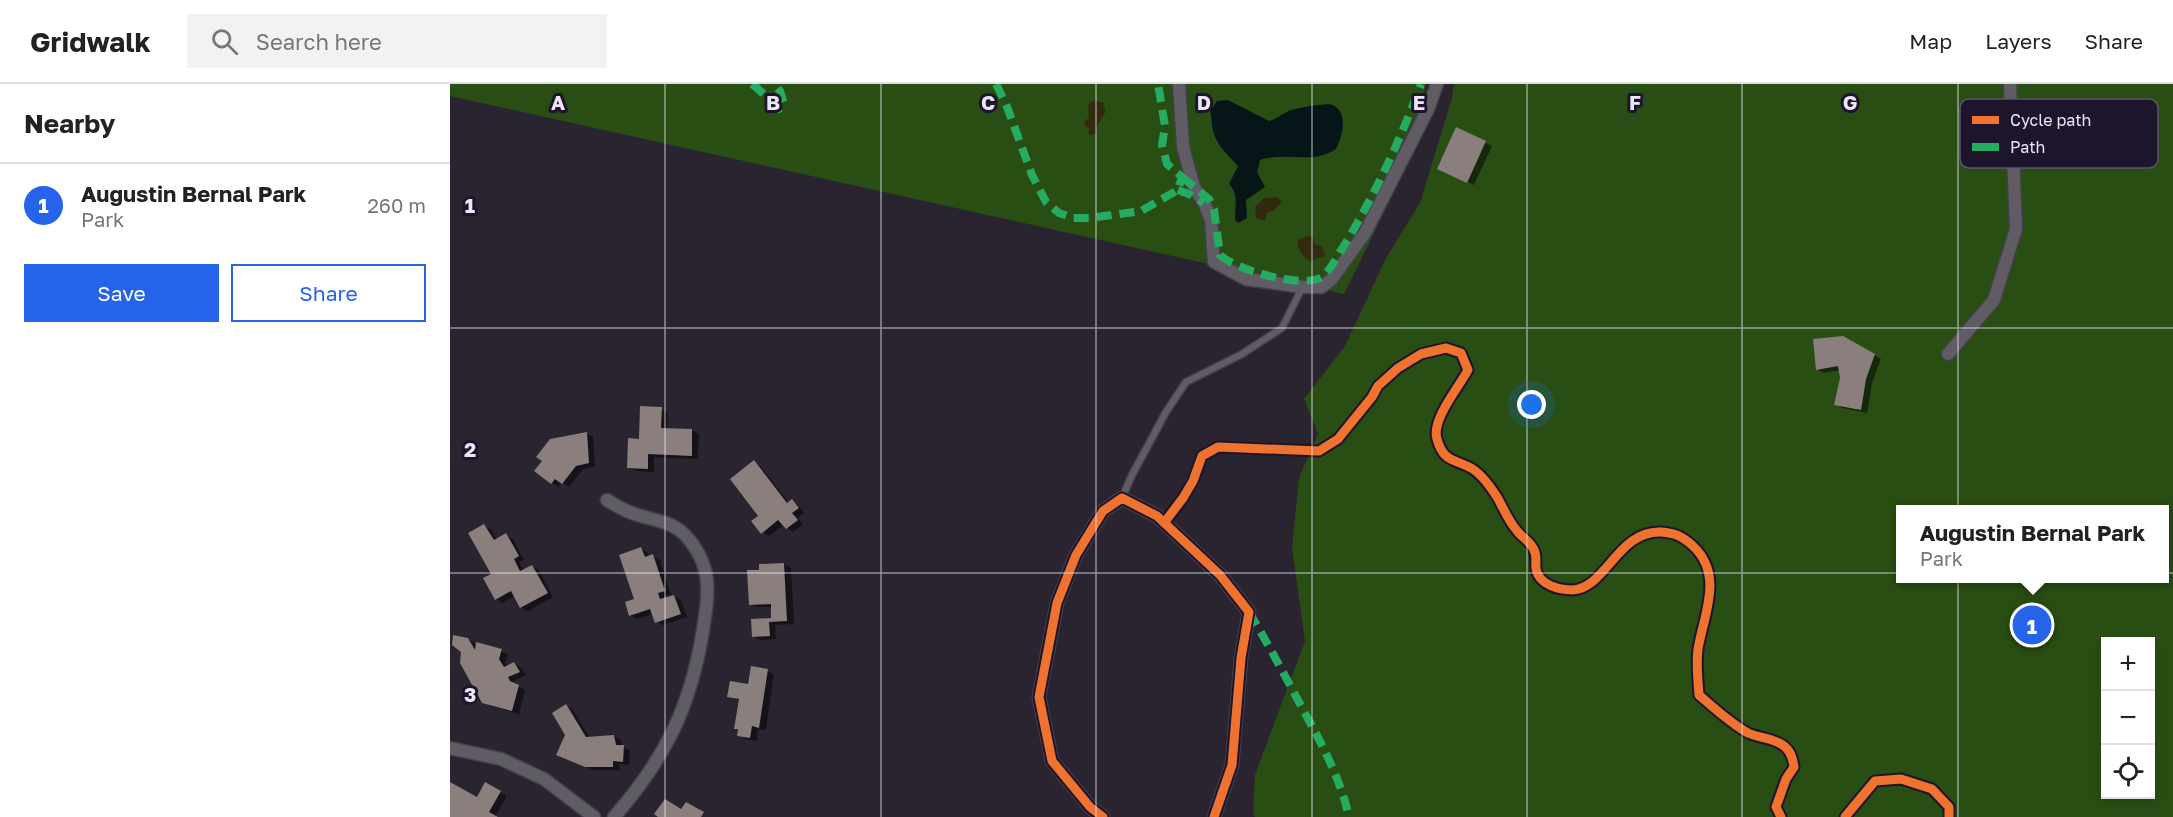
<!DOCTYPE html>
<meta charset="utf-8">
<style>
:root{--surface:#fff;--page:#f2f2f2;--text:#222;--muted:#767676;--line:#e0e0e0;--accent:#2563eb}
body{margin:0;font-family:"Golos Text",sans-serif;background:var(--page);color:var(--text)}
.controls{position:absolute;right:18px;bottom:18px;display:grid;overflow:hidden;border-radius:0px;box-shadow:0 3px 9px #0003}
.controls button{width:54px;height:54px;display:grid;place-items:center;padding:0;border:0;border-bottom:2px solid var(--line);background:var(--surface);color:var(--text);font:30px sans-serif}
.you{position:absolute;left:1082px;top:321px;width:21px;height:21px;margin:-15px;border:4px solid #fff;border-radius:50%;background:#1a73e8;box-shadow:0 0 0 9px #1a73e833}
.badge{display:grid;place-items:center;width:39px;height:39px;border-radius:50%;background:var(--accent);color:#fff;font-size:20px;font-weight:700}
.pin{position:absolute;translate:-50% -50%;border:3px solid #fff;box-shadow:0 2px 6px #0006}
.popup{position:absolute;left:1446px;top:421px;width:273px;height:78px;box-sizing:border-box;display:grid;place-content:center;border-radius:0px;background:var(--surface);filter:drop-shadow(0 2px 4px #0005);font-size:20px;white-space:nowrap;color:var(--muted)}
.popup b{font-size:22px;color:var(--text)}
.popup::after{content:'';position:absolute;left:50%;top:100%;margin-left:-12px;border:12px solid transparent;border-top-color:var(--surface)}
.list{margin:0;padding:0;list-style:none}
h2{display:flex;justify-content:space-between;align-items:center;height:78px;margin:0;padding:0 24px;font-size:26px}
h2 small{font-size:20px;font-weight:400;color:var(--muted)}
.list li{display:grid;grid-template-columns:39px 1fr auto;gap:18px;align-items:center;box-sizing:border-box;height:84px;padding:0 24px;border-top:2px solid var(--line)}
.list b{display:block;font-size:22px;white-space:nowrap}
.list p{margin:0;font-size:20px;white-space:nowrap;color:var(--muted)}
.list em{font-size:20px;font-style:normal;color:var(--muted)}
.actions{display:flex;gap:12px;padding:18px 24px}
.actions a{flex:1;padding:14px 0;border:2px solid var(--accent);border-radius:0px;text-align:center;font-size:21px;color:var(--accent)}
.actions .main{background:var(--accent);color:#fff}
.icon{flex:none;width:33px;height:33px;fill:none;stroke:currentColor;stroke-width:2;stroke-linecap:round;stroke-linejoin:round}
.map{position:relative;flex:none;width:1723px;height:733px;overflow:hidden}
header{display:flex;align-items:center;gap:36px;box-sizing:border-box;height:84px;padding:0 30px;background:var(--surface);border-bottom:2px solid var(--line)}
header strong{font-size:28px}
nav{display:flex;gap:33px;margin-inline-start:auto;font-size:21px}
.search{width:420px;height:54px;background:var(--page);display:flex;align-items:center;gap:15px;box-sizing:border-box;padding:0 21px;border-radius:0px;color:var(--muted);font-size:22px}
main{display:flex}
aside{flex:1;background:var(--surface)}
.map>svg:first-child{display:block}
.green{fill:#294e13;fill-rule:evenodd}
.sand{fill:#32290e}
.water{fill:#061618}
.shadow{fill:#0007}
.building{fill:#8b7f7e}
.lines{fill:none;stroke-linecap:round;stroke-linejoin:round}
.lane-casing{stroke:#44404b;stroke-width:9}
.street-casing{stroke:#44404b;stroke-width:15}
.lane{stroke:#5f5d63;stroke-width:6}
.street{stroke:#5f5d63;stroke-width:12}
.quiet{stroke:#26ab63;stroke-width:8;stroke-dasharray:15 8;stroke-linecap:butt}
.cycleway-casing{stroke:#1e152c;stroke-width:13}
.cycleway{stroke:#ef722f;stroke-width:9}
.grid{fill:none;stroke:#ece7f7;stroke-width:1.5;stroke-opacity:0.55}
.key{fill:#1e152c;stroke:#5c5469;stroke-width:1.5}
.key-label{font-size:16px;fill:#ece7f7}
.grid-label{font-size:20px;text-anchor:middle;font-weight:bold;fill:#ece7f7;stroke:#1e152c;stroke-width:6;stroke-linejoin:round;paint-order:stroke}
</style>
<header>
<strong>Gridwalk</strong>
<div class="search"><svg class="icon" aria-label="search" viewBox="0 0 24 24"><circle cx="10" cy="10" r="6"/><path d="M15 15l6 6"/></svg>Search here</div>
<nav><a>Map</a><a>Layers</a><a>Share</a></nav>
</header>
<main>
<aside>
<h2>Nearby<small></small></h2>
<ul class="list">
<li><span class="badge">1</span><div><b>Augustin Bernal Park</b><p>Park</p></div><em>260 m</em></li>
</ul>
<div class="actions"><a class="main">Save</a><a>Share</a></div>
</aside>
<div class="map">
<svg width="1723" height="733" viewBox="0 0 1723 733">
<rect width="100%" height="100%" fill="#292430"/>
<path class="green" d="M0 0H975L973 49 894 210 0 12Z
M1004 0H1723V733H805L803 729 805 691 855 557 842 464 849 394 868 350 854 315 895 262 936 174 970 119 1002 14ZM1450 426H1714V494H1450ZM1656 558H1700V710H1656Z"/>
<path class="sand" d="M647 17 654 19 653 22 656 27 647 42 646 49 640 52 638 47 640 45 635 42 634 39 639 33 638 22 641 18Z
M827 113 832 118 824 126 817 129 815 137 806 134 805 123 814 114Z
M859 152 863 154 865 160 873 163 872 166 875 169 874 173 867 174 862 178C854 174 846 165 848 156Z"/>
<path class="water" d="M778 16 819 37C827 35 833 29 841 26 848 24 878 18 883 21 899 30 892 53 886 65 863 81 835 67 810 76L807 88 815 103 796 116 797 134 788 139 785 136C785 122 789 111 779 100L788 82C778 71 767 62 763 47 761 40 762 34 760 27L767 17Z"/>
<path class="shadow" d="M1006 45 1042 62 1024 101 995 88Z
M1393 253 1431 275 1422 299 1417 329 1392 324 1386 320 1391 294 1390 286 1374 289 1368 286Z
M211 325 218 329 217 345 242 346 249 350 248 375 204 373V388L186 387 179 383 190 356Z
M136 349 143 353 145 382 133 385 119 403 112 398 108 403 102 399Z
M304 378 310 382 339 419 342 417 348 421 354 429 348 434 353 440 343 448 334 441 319 452 312 448Z
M34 442 41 445 47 456 56 451 63 455 74 476 69 478 74 487 82 482 89 486 103 513 78 527 71 523 65 512 52 519 46 515Z
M191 465 198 469 199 473 203 472 210 476 221 510 214 512 215 515 224 512 231 516 237 533 213 541 206 538 203 530 187 535 180 531 186 516Z
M334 480 341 484 344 540 325 541 326 555 310 556 303 552 302 536 323 535 322 523H307L301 520 311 487Z
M18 555 27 561 51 567 58 570 55 579 58 583 64 580 71 584 76 591 64 597 66 601 75 606 69 630 41 622 34 618Z
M303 584 318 587 324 590 316 646 308 645 307 657 295 655 289 651 290 646 286 644 290 617 279 612 300 602Z
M116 622 123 626 140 654 164 652 171 656 172 663 180 666 179 681 169 680 170 686H143L107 671 117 651Z
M0 700 27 715 36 700 57 712 45 733H0Z"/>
<path class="building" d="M1006 43 1036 57 1017 99 987 85Z
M1393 252 1425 270 1416 295 1411 326 1384 321 1390 294 1388 282 1366 286 1363 255Z
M190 322 212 323 211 344 242 345V372L198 370V385L177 384 178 354 189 355Z
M137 348 139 379 126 382 112 400 105 395 101 400 84 387 92 377 86 373 100 355Z
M304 376 337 419 342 415 349 424 342 429 348 436 336 445 328 436 311 450 301 437 308 432 280 395Z
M34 440 44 456 56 449 69 472 64 475 70 487 82 481 98 509 70 524 61 507 45 516 33 494 41 490 18 449Z
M191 463 195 473 203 470 215 507 208 509 210 515 224 511 231 530 205 539 200 525 179 532 175 518 184 515 169 471Z
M334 479 337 537 319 538 320 552 302 553 301 535 321 534V520L299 521 297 486H309V480Z
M3 551 18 554 25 566 26 558 52 565 49 575 54 583 64 578 70 588 58 593 60 597 69 601 62 627 32 619 10 579 11 568 2 561Z
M301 582 318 585 309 644 302 642 300 654 287 652 288 645H284L289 615 277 613 280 597 298 600Z
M116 620 136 653 164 651 166 661H174L173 678 163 677V683H135L106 671 115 651 102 629Z
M0 698 27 713 35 698 51 707 39 728 48 733H0Z
M215 715 231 725 236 718 254 728 251 733H208L204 730Z"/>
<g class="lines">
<g class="lane-casing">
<path id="lane" d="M672 414 682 391 716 328 736 298 792 270 832 244 852 204"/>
</g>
<g class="street-casing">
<path id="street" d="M729 0 733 63 744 103 754 119 761 135 764 178 796 195 853 203H871L881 196 915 149 978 25 987 0
M1498 270 1544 216 1566 145 1560 0
M157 416C163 420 170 424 177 427 196 436 220 435 235 451 263 481 259 508 253 546 241 622 215 675 164 733
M0 664 51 675 94 695 144 733
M653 733 640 723 602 677 589 613 607 519 626 471 653 427 672 414 707 432 770 491 799 528 791 574 782 681 764 733"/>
</g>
<use href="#lane" class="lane"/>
<use href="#street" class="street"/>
<path class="quiet" d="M302 0C313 8 319 17 329 25L334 20 330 7 324 0
M546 0 556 20 582 91 596 118 609 129 623 134H640L691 127 728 106 732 93 717 80 712 61 715 42 708 0
M732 93 759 115 764 125 770 171C786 186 850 204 870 194 880 188 886 174 892 165 924 113 950 57 971 0
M728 106 741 111 754 119
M799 528C817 558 833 588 849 618 869 655 890 692 899 733"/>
<g class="cycleway-casing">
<path id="cycleway" d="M714 439 733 414 743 397 752 372 768 363 869 367 888 355 922 313 928 302 948 284 971 270 996 264 1011 269 1018 286C1009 303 981 336 987 355 993 377 1003 375 1019 383 1030 388 1040 402 1047 413 1054 425 1058 437 1068 448 1073 454 1079 457 1083 464 1088 472 1085 477 1086 485 1089 501 1109 506 1123 506 1156 504 1168 446 1211 448 1225 449 1232 452 1243 462 1274 491 1254 530 1248 565 1246 580 1248 596 1249 611 1264 624 1280 639 1298 649 1309 654 1324 654 1334 662 1341 667 1343 675 1344 683L1336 695 1326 723 1331 733
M653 733 640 723 602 677 589 613 607 519 626 471 653 427 672 414 707 432 770 491 799 528 791 574 782 681 764 733
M1395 733 1425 697 1451 695 1482 705 1499 723V733"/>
</g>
<use href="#cycleway" class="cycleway"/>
</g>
<path class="grid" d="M215 0V733M431 0V733M646 0V733M862 0V733M1077 0V733M1292 0V733M1508 0V733M0 244H1723M0 489H1723"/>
<rect x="1510" y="15" width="198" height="69" rx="9" class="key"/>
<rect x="1522" y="32" width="27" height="8" fill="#ef722f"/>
<rect x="1522" y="59" width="27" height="8" fill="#26ab63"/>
<g class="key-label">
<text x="1560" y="42">Cycle path</text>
<text x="1560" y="69">Path</text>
</g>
<g class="grid-label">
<text x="108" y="26">A</text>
<text x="323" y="26">B</text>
<text x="538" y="26">C</text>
<text x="754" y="26">D</text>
<text x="969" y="26">E</text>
<text x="1185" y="26">F</text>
<text x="1400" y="26">G</text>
<text x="20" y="129">1</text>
<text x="20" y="373">2</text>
<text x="20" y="618">3</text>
</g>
</svg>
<div class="controls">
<button>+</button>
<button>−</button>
<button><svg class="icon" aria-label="locate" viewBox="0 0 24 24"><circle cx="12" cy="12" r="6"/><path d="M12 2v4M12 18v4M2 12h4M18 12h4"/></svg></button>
</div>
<div class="you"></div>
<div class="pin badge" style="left:1582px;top:541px">1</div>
<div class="popup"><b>Augustin Bernal Park</b>Park</div>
</div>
</main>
